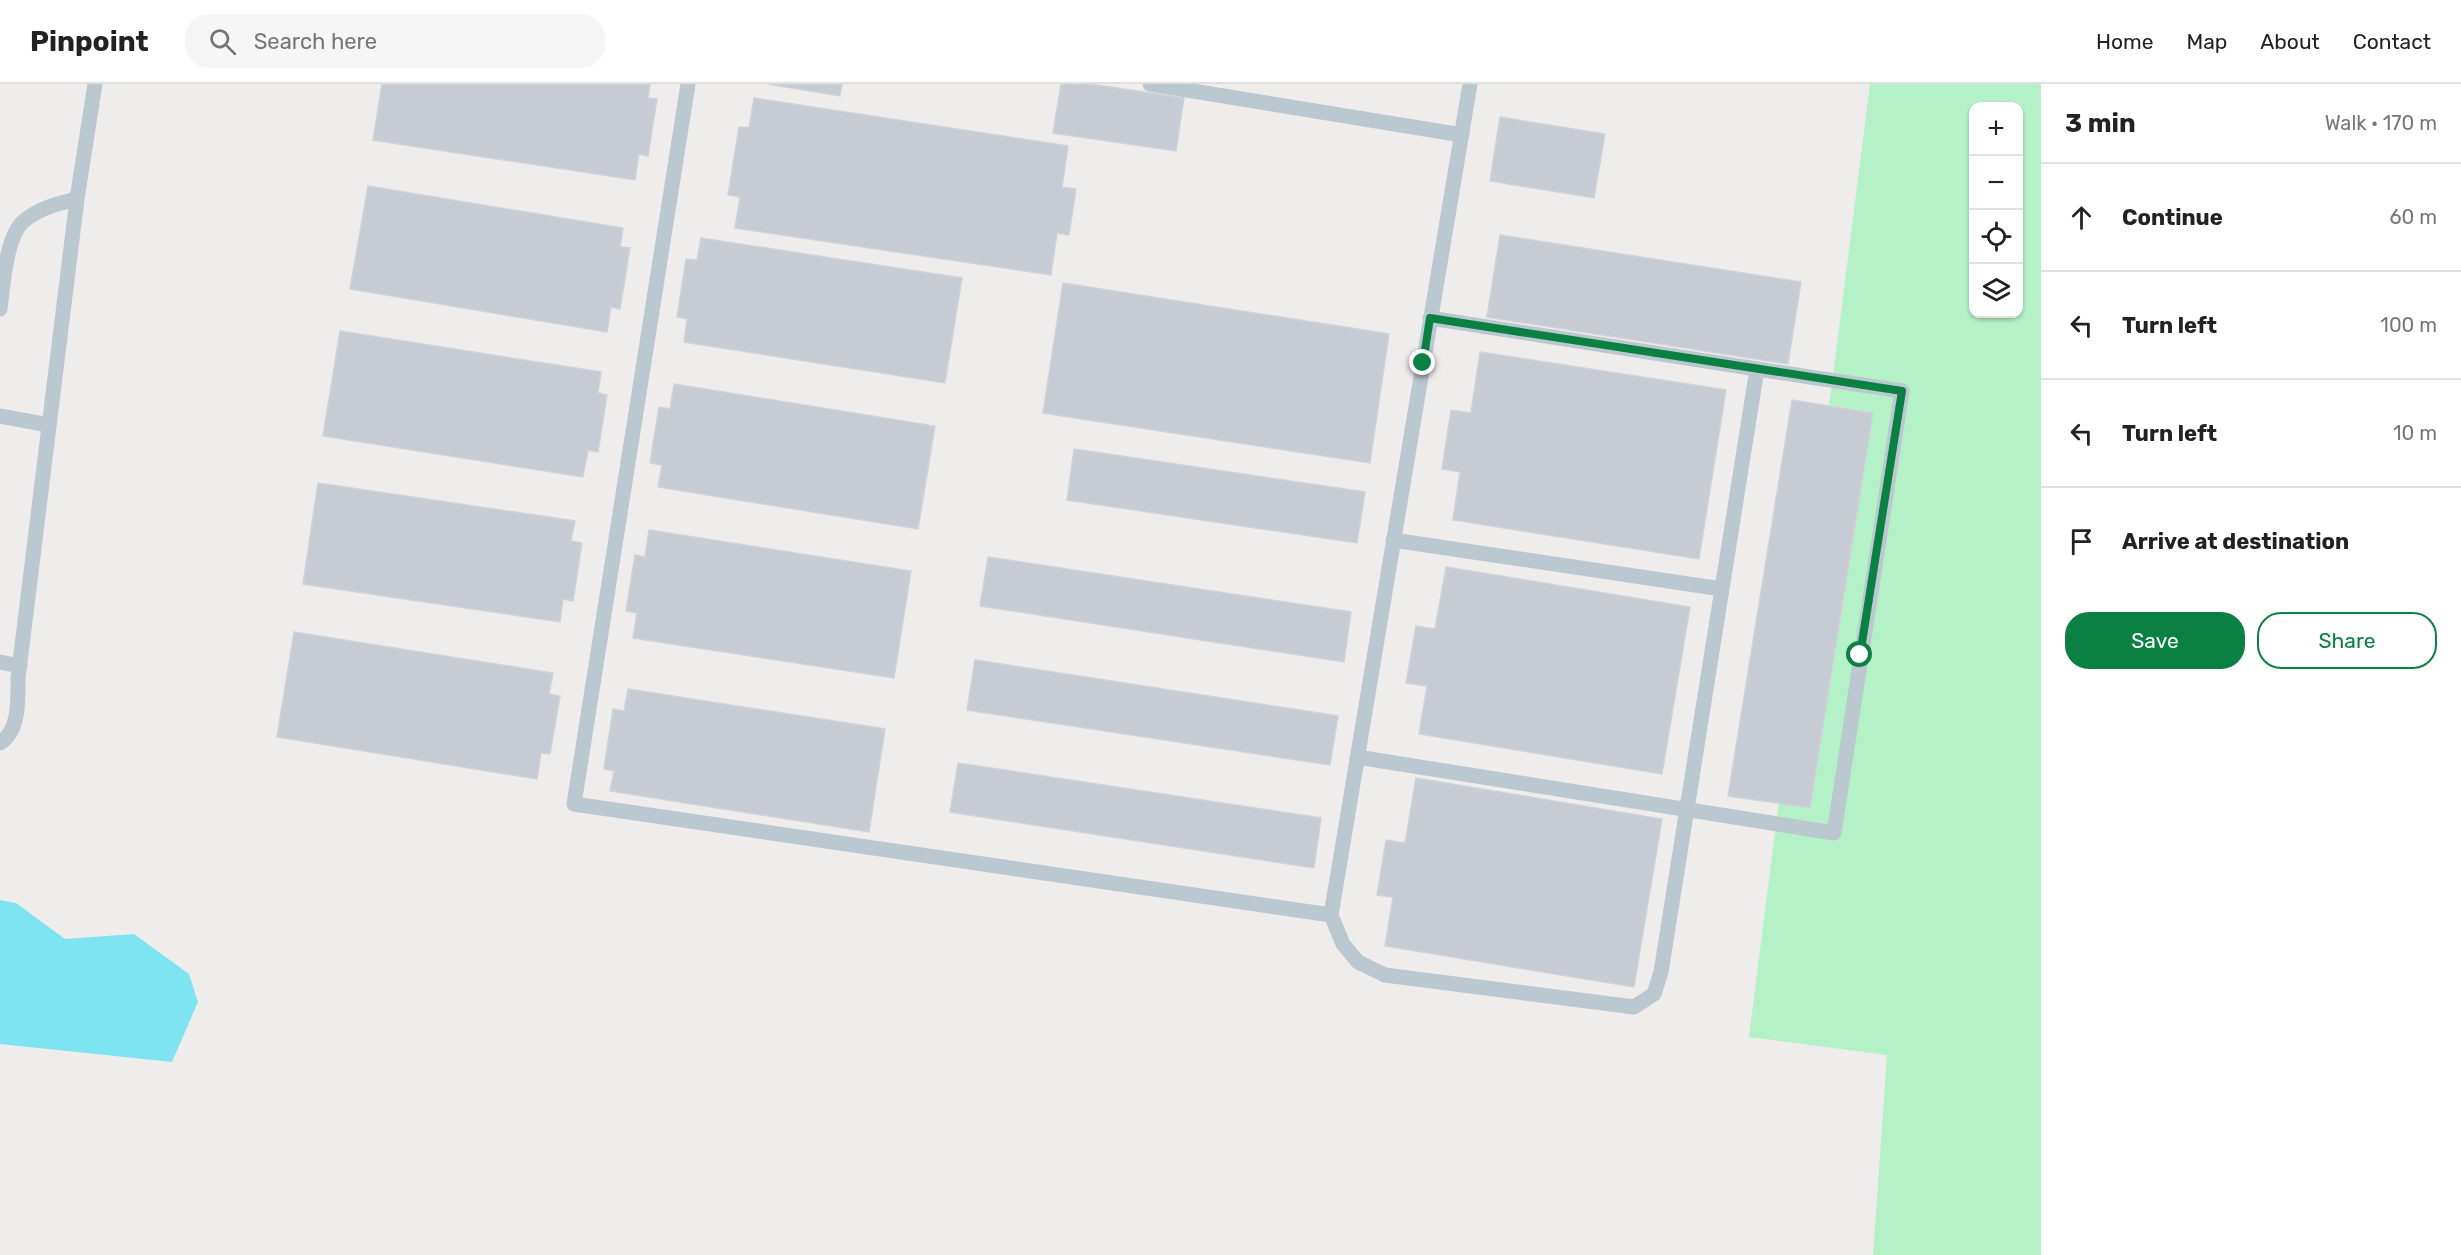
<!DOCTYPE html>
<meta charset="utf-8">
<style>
:root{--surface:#fff;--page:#f6f6f6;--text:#222;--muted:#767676;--line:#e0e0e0;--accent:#0b8043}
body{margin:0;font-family:Rubik,sans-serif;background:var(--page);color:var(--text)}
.controls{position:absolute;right:18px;top:18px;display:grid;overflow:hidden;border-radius:12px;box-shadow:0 2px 4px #0004}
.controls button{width:54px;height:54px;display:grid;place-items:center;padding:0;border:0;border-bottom:2px solid var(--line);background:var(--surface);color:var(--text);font:30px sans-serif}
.stop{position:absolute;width:18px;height:18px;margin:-14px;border:4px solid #0b8043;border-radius:50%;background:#fff}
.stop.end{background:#0b8043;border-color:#fff;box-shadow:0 2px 6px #0008}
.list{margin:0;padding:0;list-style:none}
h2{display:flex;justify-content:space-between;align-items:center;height:78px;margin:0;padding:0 24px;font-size:26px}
h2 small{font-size:20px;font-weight:400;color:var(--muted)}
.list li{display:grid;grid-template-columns:39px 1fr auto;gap:18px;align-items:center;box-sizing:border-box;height:108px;padding:0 24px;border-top:2px solid var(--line)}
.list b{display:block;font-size:22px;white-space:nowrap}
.list em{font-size:20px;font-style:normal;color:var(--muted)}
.actions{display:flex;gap:12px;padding:18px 24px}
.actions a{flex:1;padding:14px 0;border:2px solid var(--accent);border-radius:24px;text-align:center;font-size:21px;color:var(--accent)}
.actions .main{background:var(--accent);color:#fff}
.icon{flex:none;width:33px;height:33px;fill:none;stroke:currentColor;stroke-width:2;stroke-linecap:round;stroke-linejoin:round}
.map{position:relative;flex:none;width:2041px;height:1171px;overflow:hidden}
header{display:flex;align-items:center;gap:36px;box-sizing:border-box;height:84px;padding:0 30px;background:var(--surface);border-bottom:2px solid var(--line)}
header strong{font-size:28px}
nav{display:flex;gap:33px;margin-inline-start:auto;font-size:21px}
.search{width:420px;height:54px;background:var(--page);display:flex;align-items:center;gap:15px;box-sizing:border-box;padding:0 21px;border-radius:24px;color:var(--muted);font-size:22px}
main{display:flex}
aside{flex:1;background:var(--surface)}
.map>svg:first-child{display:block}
.green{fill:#b5f1c7;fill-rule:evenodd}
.water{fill:#7fe4f2}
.building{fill:#c7cbd3;stroke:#cfd3d8;stroke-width:1.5}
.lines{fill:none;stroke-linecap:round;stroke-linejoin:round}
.lane{stroke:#bbc8d0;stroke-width:15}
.route{stroke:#0b8043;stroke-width:8}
</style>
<header>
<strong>Pinpoint</strong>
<div class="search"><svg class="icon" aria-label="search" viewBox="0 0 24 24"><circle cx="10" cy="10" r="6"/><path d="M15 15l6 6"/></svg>Search here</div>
<nav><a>Home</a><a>Map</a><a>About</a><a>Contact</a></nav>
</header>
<main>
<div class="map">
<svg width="2041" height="1171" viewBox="0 0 2041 1171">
<rect width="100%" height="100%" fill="#efecec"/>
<path class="green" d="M1870 0H2041V1171H1873L1887 971 1749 953ZM1974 22H2018V230H1974Z"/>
<path class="water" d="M0 816 16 819 65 855 134 850 189 890 198 918 172 978 0 960Z"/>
<path class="building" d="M382 0H650L648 14 657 15 648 72 639 70 635 96 373 56Z
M768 0H842L840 12Z
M1061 0H1090L1184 14 1176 67 1053 49Z
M754 14 1068 62 1062 103 1076 105 1069 151 1057 149 1051 191 735 144 740 113 728 111 739 43 749 44Z
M1500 33 1605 50 1594 114 1490 97Z
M368 102 623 144 620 163 630 164 620 225 611 223 607 248 350 205Z
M1500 151 1801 198 1788 280 1487 233Z
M701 154 962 194 945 299 684 258 687 235 677 233 686 175 697 176Z
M1063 199 1389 250 1370 379 1043 329Z
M340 247 601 288 598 309 607 311 598 368 588 366 583 393 323 352Z
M1480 268 1726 306 1699 475 1453 436 1460 388 1442 385 1451 326 1471 329Z
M674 300 935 342 918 445 658 403 662 381 650 379 659 323 670 325Z
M1792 316 1873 329 1810 724 1728 712Z
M1074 365 1365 408 1357 459 1067 416Z
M318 399 575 437 571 457 582 459 573 517 563 515 560 538 303 500Z
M649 446 911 487 894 594 633 554 637 529 626 527 635 471 645 473Z
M988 473 1351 528 1344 578 980 522Z
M1446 483 1690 523 1662 690 1419 650 1427 602 1406 599 1416 542 1435 545Z
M294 548 553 589 549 610 560 612 550 670 541 669 537 695 277 653Z
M975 576 1338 632 1330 681 967 626Z
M628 605 885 645 869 748 610 707 614 687 604 685 613 625 624 627Z
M958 679 1321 734 1314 784 950 728Z
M1416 694 1662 735 1634 903 1385 862 1393 813 1377 811 1386 756 1405 759Z"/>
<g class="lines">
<path class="lane" d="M688 0 574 720 1331 831
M1150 0 1462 51
M0 225C3 202 6 150 25 136 40 124 59 119 77 115
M1430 234 1757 285 1661 888 1654 910 1634 923 1385 891 1358 878 1343 860 1331 831 1470 0
M0 332 49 341
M1393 456 1722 505
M0 578 20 582
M0 659C20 646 18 615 18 594L77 115 95 0
M1357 673 1834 749 1902 307 1757 285"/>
</g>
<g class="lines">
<path class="route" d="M1423 279 1430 234 1902 307 1860 571"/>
</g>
</svg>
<div class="controls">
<button>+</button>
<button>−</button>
<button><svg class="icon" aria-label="locate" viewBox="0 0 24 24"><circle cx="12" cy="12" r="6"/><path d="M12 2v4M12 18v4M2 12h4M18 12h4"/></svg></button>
<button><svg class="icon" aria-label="layers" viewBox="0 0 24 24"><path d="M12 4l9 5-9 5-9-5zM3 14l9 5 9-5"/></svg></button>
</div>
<div class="stop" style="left:1860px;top:571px"></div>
<div class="stop end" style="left:1423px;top:279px"></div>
</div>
<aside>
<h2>3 min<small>Walk · 170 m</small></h2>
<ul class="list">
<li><svg class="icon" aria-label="ahead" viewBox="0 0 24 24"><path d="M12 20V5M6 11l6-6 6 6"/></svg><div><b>Continue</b></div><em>60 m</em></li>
<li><svg class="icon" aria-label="left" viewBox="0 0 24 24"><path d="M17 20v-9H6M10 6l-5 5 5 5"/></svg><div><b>Turn left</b></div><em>100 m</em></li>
<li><svg class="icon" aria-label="left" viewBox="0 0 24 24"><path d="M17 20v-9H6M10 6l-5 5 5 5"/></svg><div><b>Turn left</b></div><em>10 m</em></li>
<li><svg class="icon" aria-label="arrive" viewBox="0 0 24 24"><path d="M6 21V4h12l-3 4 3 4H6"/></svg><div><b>Arrive at destination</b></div></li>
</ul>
<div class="actions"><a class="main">Save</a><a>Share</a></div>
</aside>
</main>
